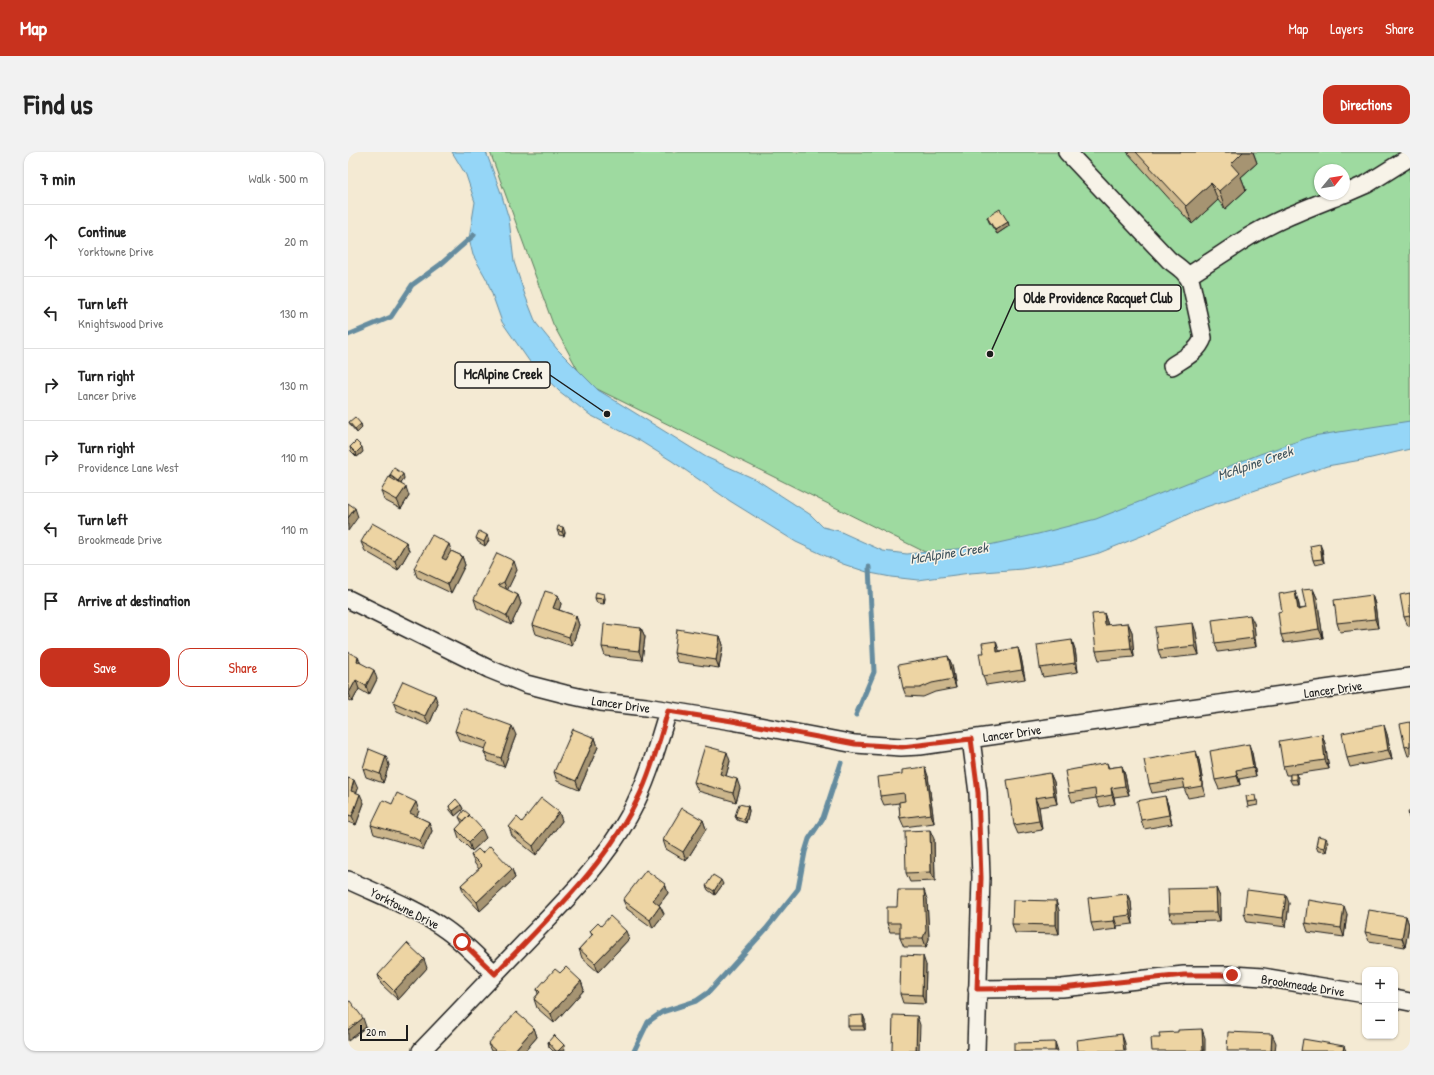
<!DOCTYPE html>
<meta charset="utf-8">
<style>
:root{--surface:#fff;--page:#f2f2f2;--text:#222;--muted:#767676;--line:#e0e0e0;--accent:#c8321e}
body{margin:0;font-family:"Patrick Hand",sans-serif;background:var(--page);color:var(--text)}
.controls{position:absolute;right:12px;bottom:12px;display:grid;overflow:hidden;border-radius:8px;box-shadow:0 1px 3px #0004}
.controls button{width:36px;height:36px;display:grid;place-items:center;padding:0;border:0;border-bottom:1px solid var(--line);background:var(--surface);color:var(--text);font:20px sans-serif}
.compass{position:absolute;left:966px;top:12px;width:36px;height:36px;border-radius:50%;background:var(--surface);box-shadow:0 1px 3px #0004;rotate:60deg}
.scale{position:absolute;left:12px;bottom:10px;width:48px;box-sizing:border-box;padding-left:4px;border:2px solid #1c1c1c;border-top:0;font-size:11px;line-height:14px;white-space:nowrap;color:#1c1c1c;-webkit-text-stroke:3px #f7f3e8;paint-order:stroke}
.stop{position:absolute;width:12px;height:12px;margin:-9px;border:3px solid #c8321e;border-radius:50%;background:#fff}
.stop.end{background:#c8321e;border-color:#fff;box-shadow:0 1px 4px #0008}
.list{margin:0;padding:0;list-style:none}
h2{display:flex;justify-content:space-between;align-items:center;height:52px;margin:0;padding:0 16px;font-size:17px}
h2 small{font-size:13px;font-weight:400;color:var(--muted)}
.list li{display:grid;grid-template-columns:26px 1fr auto;gap:12px;align-items:center;box-sizing:border-box;height:72px;padding:0 16px;border-top:1px solid var(--line)}
.list b{display:block;font-size:15px;white-space:nowrap}
.list p{margin:0;font-size:13px;white-space:nowrap;color:var(--muted)}
.list em{font-size:13px;font-style:normal;color:var(--muted)}
.actions{display:flex;gap:8px;padding:12px 16px}
.actions a{flex:1;padding:9px 0;border:1px solid var(--accent);border-radius:12px;text-align:center;font-size:14px;color:var(--accent)}
.actions .main{background:var(--accent);color:#fff}
.icon{flex:none;width:22px;height:22px;fill:none;stroke:currentColor;stroke-width:2;stroke-linecap:round;stroke-linejoin:round}
.map{position:relative;flex:none;width:1062px;height:899px;overflow:hidden;border-radius:12px}
header{display:flex;align-items:center;gap:24px;box-sizing:border-box;height:56px;padding:0 20px;background:var(--accent);color:#fff}
header strong{font-size:19px}
nav{display:flex;gap:22px;margin-inline-start:auto;font-size:14px}
.intro{display:flex;align-items:center;justify-content:space-between;box-sizing:border-box;height:96px;padding:0 24px}
h1{margin:0;font-size:28px}
.button{padding:10px 18px;border-radius:12px;background:var(--accent);color:#fff;font-size:14px;font-weight:700}
main{display:flex;gap:24px;padding:0 24px}
aside{flex:1;background:var(--surface);border-radius:12px;box-shadow:0 1px 3px #0004}
.map>svg:first-child{display:block}
.green{fill:#9edaa0;stroke:#5d7b5e;fill-rule:evenodd}
.water{fill:#95d6f7;stroke:#658c9f}
.lines{fill:none;stroke-linecap:round;stroke-linejoin:round}
.stream{stroke:#658c9f;stroke-width:5}
.minor-casing{stroke:#1c1c1c;stroke-width:20}
.minor{stroke:#f7f3e8;stroke-width:17}
.wall{fill:#ccb68c;stroke:#1c1c1c}
.shaded-wall{fill:#a69472;stroke:#1c1c1c}
.building{fill:#edd4a3;stroke:#1c1c1c}
.route{stroke:#c8321e;stroke-width:5}
.labels{text-anchor:middle;stroke-width:3;stroke-linejoin:round;paint-order:stroke}
.street-label{font-size:13px;fill:#1c1c1c;stroke:#f7f3e8}
.water-label{font-size:14px;font-style:italic;fill:#40545e;stroke:#f7f3e8}
.leader{fill:none;stroke:#1c1c1c;stroke-width:1.5}
.callout-dot{fill:#1c1c1c;stroke:#f7f3e8;stroke-width:1.5}
.callout{fill:#f7f3e8;stroke:#1c1c1c;stroke-width:1.5}
.callout-label{font-size:14px;text-anchor:middle;font-weight:bold;fill:#1c1c1c}
</style>
<header>
<strong>Map</strong>
<nav><a>Map</a><a>Layers</a><a>Share</a></nav>
</header>
<div class="intro"><h1>Find us</h1><a class="button">Directions</a></div>
<main>
<aside>
<h2>7 min<small>Walk · 500 m</small></h2>
<ul class="list">
<li><svg class="icon" aria-label="ahead" viewBox="0 0 24 24"><path d="M12 20V5M6 11l6-6 6 6"/></svg><div><b>Continue</b><p>Yorktowne Drive</p></div><em>20 m</em></li>
<li><svg class="icon" aria-label="left" viewBox="0 0 24 24"><path d="M17 20v-9H6M10 6l-5 5 5 5"/></svg><div><b>Turn left</b><p>Knightswood Drive</p></div><em>130 m</em></li>
<li><svg class="icon" aria-label="right" viewBox="0 0 24 24"><path d="M7 20v-9h11M14 6l5 5-5 5"/></svg><div><b>Turn right</b><p>Lancer Drive</p></div><em>130 m</em></li>
<li><svg class="icon" aria-label="right" viewBox="0 0 24 24"><path d="M7 20v-9h11M14 6l5 5-5 5"/></svg><div><b>Turn right</b><p>Providence Lane West</p></div><em>110 m</em></li>
<li><svg class="icon" aria-label="left" viewBox="0 0 24 24"><path d="M17 20v-9H6M10 6l-5 5 5 5"/></svg><div><b>Turn left</b><p>Brookmeade Drive</p></div><em>110 m</em></li>
<li><svg class="icon" aria-label="arrive" viewBox="0 0 24 24"><path d="M6 21V4h12l-3 4 3 4H6"/></svg><div><b>Arrive at destination</b></div></li>
</ul>
<div class="actions"><a class="main">Save</a><a>Share</a></div>
</aside>
<div class="map">
<svg width="1062" height="899" viewBox="0 0 1062 899">
<rect width="100%" height="100%" fill="#f4ead3"/>
<filter id="ink" filterUnits="userSpaceOnUse"><feTurbulence type="fractalNoise" baseFrequency=".025" numOctaves="2"/><feDisplacementMap in="SourceGraphic" scale="8" xChannelSelector="R" yChannelSelector="G"/><feConvolveMatrix kernelMatrix="1 2 1 2 8 2 1 2 1" color-interpolation-filters="sRGB"/></filter>
<g filter="url(#ink)">
<path class="green" d="M142 0H1062V292L870 340 597 410 237 231 205 172ZM972 18H996V42H972Z"/>
<path class="water" d="M104 0H138L153 41 161 67 166 110 177 143 188 171 209 197 250 238 358 305 409 328 463 363 475 375 491 379 535 399 559 402 637 394 690 382 748 367 912 302 965 284 1062 269V297L1019 307 979 314 849 358 796 383 751 401 721 409 674 417 622 421 570 428 543 425 522 421 495 412 448 390 382 349 324 309 292 289 242 263 211 239 184 213 154 170 139 128 125 103 121 87 127 50 118 23Z"/>
<g class="lines">
<path class="stream" d="M0 183 43 165 64 133 93 112 126 83
M508 563 526 520 521 415
M286 899 300 870 314 860 348 849 361 840 418 777 450 737 457 700 461 687 475 666 493 611"/>
<g class="minor-casing">
<path id="minor" d="M719 0 821 108C830 115 838 119 843 131L855 186C850 200 836 206 824 214
M996 42 1019 32 1062 5
M840 124C861 111 881 97 902 84 930 67 965 54 995 42
M0 447 141 517 178 532 217 542 253 550 298 555 384 569 507 592 553 595 572 594 1062 525
M623 587 630 641 633 725 628 899
M0 728C32 743 65 755 94 775 114 788 130 806 147 822
M629 837 714 836 836 823H884L915 825 1017 842
M1047 847 1062 850
M73 899C110 860 147 822 184 783 220 746 256 710 281 664 299 631 309 595 320 559"/>
</g>
<use href="#minor" class="minor"/>
</g>
<path class="wall" d="M779 0H905L909 11 893 25 898 38 877 57 870 48 844 72Z
M639 65 660 70 661 74 649 82 641 70Z
M1 270 13 272 14 276 9 281 3 274Z
M2 295 15 300 9 305 3 299Z
M42 323 56 326 53 332 61 344 53 357 36 348 33 339 43 326Z
M209 378 217 380 216 384 211 383Z
M128 386 141 388 137 394 130 390Z
M13 390H58L61 399 50 418 17 399Z
M974 397 976 411 967 413 965 408Z
M103 399 114 404 117 413 103 441 69 425 66 416Z
M169 418 159 438 170 443 173 452 163 473 129 456 126 447Z
M965 437 969 446 975 486 936 491 933 483 934 459 950 448 952 457 958 456Z
M1062 441V474H1060L1056 465Z
M210 443 213 452 211 458 228 464 231 473 224 494 188 482 185 473Z
M1024 443 1027 452 1030 476 992 480 989 471Z
M247 446H257L256 452 249 451Z
M756 461 760 473 780 471 784 480 786 505 751 508 748 499Z
M906 471 908 495 870 500 867 491Z
M293 476 297 485 294 508 257 504 254 495Z
M848 480 851 503 813 507 810 498Z
M372 484 375 493 371 516 329 510 326 501Z
M670 496 673 505 677 527 638 533 635 524 651 499Z
M727 497 730 520 695 525 692 516Z
M0 500 29 527 21 543 11 537 4 550 0 548Z
M600 504 604 513 608 536 587 540 575 545 558 544 555 536Z
M45 550 90 552 81 573 49 559Z
M1062 570V604H1060L1057 595Z
M107 579 168 583 156 615 140 609 136 600 137 597 111 588Z
M1039 582 1044 607 1002 615 999 606Z
M247 586 250 595 231 638 209 629 206 620Z
M977 591 981 617 947 622H948L950 626V632H944L942 628V623H938L935 614Z
M904 601 908 624 891 627 892 633 871 637 867 628Z
M851 608 857 643 840 646 836 636 804 641 801 632Z
M382 609 378 624 392 636 388 650 350 639 346 630Z
M759 611 761 616 774 614 777 623 781 643 766 645 767 652 752 655 748 646 724 650 721 641Z
M41 613 35 631 18 625 15 616Z
M702 621 706 630 709 652 691 655 694 678 670 682 666 673Z
M580 624 586 671 556 675 552 666 551 651 536 653 532 644Z
M0 626 10 637 8 641 16 651 8 673 0 670Z
M817 644 820 653 824 672 796 677 793 668Z
M909 648 910 653 900 655 899 650Z
M44 652 71 659 68 664 81 670 84 679 75 698 67 694 26 682 23 673Z
M113 653 115 657 107 664 102 658 101 654Z
M400 654 401 659 398 671 389 668 387 664Z
M211 660 214 669 188 703 164 684 161 675 174 670Z
M111 665H122L138 686 124 699 111 686 108 677 114 671Z
M355 668 358 677 338 709 318 697 315 688Z
M586 687 587 729 562 730 558 721Z
M980 690 978 700 970 699 968 694Z
M134 701 164 717 167 726 132 759 116 742 113 733 131 717 127 712 123 703Z
M317 732 320 741 311 753 312 754 316 762 305 776 279 757 275 748Z
M375 732 367 743 360 738 358 734Z
M868 736 872 745V769L824 770 821 761Z
M779 742 783 750 785 772 769 774V777L746 780 743 771Z
M579 747 581 787 578 795H556L552 786V780H542L539 771 549 755Z
M941 751 938 775 899 770 896 761Z
M711 758V782L667 781 664 772Z
M999 762 996 785 960 780 957 771Z
M1058 764 1061 773 1057 795 1021 789 1017 780Z
M253 774 281 787 250 820 234 806 231 797 244 783 242 779Z
M578 813 577 852 555 851 552 842Z
M79 816 50 848 33 832 30 823Z
M212 821 233 829 236 838 206 871 189 856 186 847 190 842 189 837Z
M515 863 517 868V878H502L500 874Z
M186 876 189 885 177 899H143L140 892Z
M200 890 217 898 216 899H205L201 895Z"/>
<path class="shaded-wall" d="M895 0H905L909 11 893 25 898 38 877 57 871 39 883 12Z
M863 31 870 48 844 72 838 54Z
M660 70 661 74 649 82 647 78Z
M13 272 14 276 9 281 7 277Z
M14 295 15 300 9 305 8 301Z
M55 322 56 326 52 333 50 329Z
M58 335 61 344 53 357 49 348Z
M7 356 10 365 0 379V366Z
M215 375 217 380 216 384 214 380Z
M139 383 141 388 137 394 136 390Z
M58 390 61 399 50 418 47 409Z
M101 392 104 401 97 415 94 406Z
M972 392 974 397 976 411 974 407Z
M114 404 117 413 103 441 100 432Z
M166 409 169 418 159 439 156 430Z
M965 437 969 446 975 486 971 477Z
M947 439 950 448 953 466 950 458Z
M256 442 257 446 256 452 255 447Z
M170 443 173 452 163 473 159 464Z
M210 443 213 452 209 465 205 456Z
M1024 443 1027 452 1030 476 1027 467Z
M756 461 759 470 760 482 757 473Z
M902 463 906 471 908 495 905 486Z
M228 464 231 473 224 494 221 485Z
M780 471 784 480 786 505 783 496Z
M845 471 848 480 851 503 847 494Z
M293 476 297 485 294 508 291 499Z
M372 484 375 493 371 516 368 508Z
M724 488 727 497 730 520 727 511Z
M648 489 651 498 653 508 649 500Z
M670 496 673 505 677 527 674 518Z
M600 504 604 513 608 536 605 527Z
M10 505 14 514 9 509Z
M26 518 29 527 21 543 18 534Z
M8 528 11 537 4 550 1 541Z
M87 543 90 552 81 573 77 564Z
M1036 573 1039 582 1044 607 1040 598Z
M164 574 168 583 156 615 153 606Z
M974 582 977 591 981 617 977 608Z
M247 586 250 595 231 638 228 629Z
M901 592 904 601 908 624 905 615Z
M848 599 851 608 857 643 854 634Z
M379 600 382 609 376 631 372 622Z
M38 604 41 613 35 631 32 622Z
M774 614 777 623 781 643 777 634Z
M577 615 580 624 586 671 583 662Z
M888 618 891 627 892 633 889 624Z
M702 621 706 630 709 652 706 643Z
M948 622 950 626V632L948 627Z
M389 627 392 636 388 650 385 641Z
M6 628 10 637 6 648 3 639Z
M763 636 766 645 767 652 764 643Z
M12 642 16 651 8 673 4 664Z
M817 644 820 653 824 672 821 663Z
M687 646 691 655 694 678 691 669Z
M68 650 71 659 66 670 62 661Z
M113 653 115 657 107 664 105 659Z
M400 654 401 659 398 671 396 667Z
M211 660 214 669 188 703 185 694Z
M355 668 358 677 338 709 335 700Z
M81 670 84 679 75 698 72 689Z
M134 677 138 686 124 699 121 690Z
M582 678 586 687 587 729 583 720Z
M978 686 980 690 978 700 976 696Z
M164 717 167 726 132 759 129 750Z
M373 728 375 732 367 743 366 739Z
M317 732 320 741 308 757 305 748Z
M868 736 872 745V769L869 760Z
M576 738 579 747 581 787 578 795 575 786Z
M779 742 783 750 785 772 782 763Z
M938 743 941 751 938 775 935 766Z
M708 749 711 758V782L708 773Z
M312 754 316 762 305 776 302 768Z
M996 754 999 762 996 785 993 776Z
M1058 764 1061 773 1057 795 1054 786Z
M766 765 769 774V777L766 769Z
M278 779 281 787 250 820 247 811Z
M575 804 578 813 577 852 574 843Z
M76 807 79 816 50 848 46 839Z
M233 829 236 838 206 871 203 862Z
M515 863 517 868V878L515 874Z
M569 864 572 873 571 899H568Z
M15 866 18 875 0 889V878Z
M186 876 189 885 177 899H166Z
M854 877 857 886V899H855Z
M774 882 777 891 778 899H776Z
M924 882 928 891 927 899H923Z
M707 890 710 899H707Z
M216 893 217 898 216 899H210Z
M996 894 998 899H995Z"/>
<path class="building" d="M788 0H895L883 12 891 21 871 39 863 31 838 54Z
M652 57 660 70 647 78 639 65Z
M7 265 13 272 7 277 1 270Z
M8 289 14 295 8 301 2 295Z
M46 316 55 322 50 329 42 323Z
M41 325 58 335 49 348 33 339Z
M0 351 7 356 0 366Z
M24 371 58 390 47 409 13 390Z
M210 374 215 375 214 380 209 378Z
M131 379 139 383 136 390 128 386Z
M84 383 101 392 94 406 98 408 103 399 114 404 100 432 66 416Z
M972 392 974 407 965 408 962 394Z
M149 401 166 409 156 430 150 433 170 443 159 464 126 447Z
M965 437 971 477 933 483 930 460 934 459 931 442 947 439 950 458 958 456 954 438Z
M197 439 210 443 205 456 228 464 221 485 185 473Z
M248 440 256 442 255 447 247 446Z
M1062 441V464L1056 465 1052 443Z
M1024 443 1027 467 989 471 986 448Z
M756 461 757 473 780 471 783 496 748 499 744 462Z
M902 463 905 486 867 491 864 468Z
M845 471 847 494 810 498 807 475Z
M256 472 293 476 291 499 254 495Z
M329 477 372 484 368 508 326 501Z
M724 488 727 511 692 516 689 493Z
M648 489 649 500 670 496 674 518 635 524 631 501H636L634 491Z
M0 500 10 505 9 509 26 518 18 534 8 528 1 541H0Z
M600 504 605 527 584 531 572 536H555L550 513Z
M55 529 87 543 77 564 45 550Z
M115 556 164 574 153 606 136 600 140 590 107 579Z
M1062 570V594L1057 595 1052 572Z
M1036 573 1040 598 999 606 994 581Z
M225 577 247 586 228 629 206 620Z
M974 582 977 608 935 614 931 589Z
M901 592 905 615 888 618 889 624 867 628 862 599Z
M357 594 379 600 372 622 389 627 385 641 346 630Z
M21 597 38 604 32 622 15 616Z
M848 599 854 634 837 637 835 627 801 632 796 608Z
M759 611 760 616 774 614 777 634 763 636 764 643 748 646 747 637 721 641 717 619Z
M577 615 583 662 552 666 551 650 557 649 556 641 532 644 530 625 554 622V618Z
M702 621 706 643 687 646 691 669 666 673 659 628Z
M942 622H948V627L942 628Z
M0 626 6 628 3 639 12 642 4 664 0 663Z
M49 641 68 650 62 661 81 670 72 689 64 685 23 673 35 648 44 652Z
M907 643 908 649 899 650 898 644Z
M817 644 821 663 793 668 789 649Z
M193 646 211 660 185 694 161 675 169 665 174 670Z
M108 647 113 653 105 659 101 654Z
M391 652 400 654 396 667 387 664Z
M334 656 355 668 335 700 315 688Z
M116 658 122 663 116 669 111 665Z
M1060 659H1062V666H1061Z
M121 663 134 677 121 690 108 677Z
M582 678 583 720 558 721 557 679Z
M970 684 978 686 976 696 968 694Z
M142 694 164 717 129 750 113 733 134 714 123 703 130 697 134 701Z
M298 718 317 732 305 748 312 754 302 768 275 748Z
M365 723 373 728 366 739 358 734Z
M868 736 869 760 821 761 820 737Z
M550 738H576L578 778 575 786H552V771H539V755H549Z
M899 738 938 743 935 766 896 761Z
M779 742 782 763 766 765V769L743 771 740 746Z
M665 748 708 749V773L664 772Z
M960 748 996 754 993 776 957 771Z
M1021 758 1058 764 1054 786 1017 780Z
M262 764 278 779 247 811 231 797 245 782 242 779 250 771 253 774Z
M59 791 76 807 46 839 30 823Z
M553 803 575 804 574 843 552 842Z
M218 815 233 829 203 862 186 847 192 840 189 837 207 817 212 821Z
M2 849 15 866 0 878V850Z
M168 860 186 876 166 899H148L140 892Z
M515 863V874H500V864Z
M545 863 569 864 568 899H544Z
M854 877 855 899H804L803 886H812L811 881 830 880V878Z
M880 880 924 882 923 899H879Z
M774 882 776 899H730L729 888Z
M206 883 216 893 210 899H208L200 890Z
M955 887 996 894 995 899H953Z
M707 890V899H666V891Z"/>
</g>
<g class="lines" filter="url(#ink)">
<path class="route" d="M114 790 147 822C201 765 260 712 293 640 305 614 312 586 320 559L384 569 507 592 554 595 623 587 630 641 633 726 629 837 714 836 836 823H884"/>
</g>
<g class="labels">
<g class="street-label">
<text transform="translate(985 537) rotate(-8)" y="5">Lancer Drive</text>
<text transform="translate(273 552) rotate(8)" y="5">Lancer Drive</text>
<text transform="translate(664 581) rotate(-8)" y="5">Lancer Drive</text>
<text transform="translate(57 756) rotate(27)" y="5">Yorktowne Drive</text>
<text transform="translate(955 833) rotate(9)" y="5">Brookmeade Drive</text>
</g>
<g class="water-label">
<text transform="translate(907 311) rotate(-19)" y="5">McAlpine Creek</text>
<text transform="translate(601 401) rotate(-9)" y="5">McAlpine Creek</text>
</g>
</g>
<path class="leader" d="M642 202L667 146M259 262L202 223"/>
<g class="callout-dot">
<circle cx="642" cy="202" r="4"/>
<circle cx="259" cy="262" r="4"/>
</g>
<g class="callout">
<rect x="667" y="133" width="166" height="26" rx="4"/>
<rect x="107" y="210" width="95" height="26" rx="4"/>
</g>
<g class="callout-label">
<text x="750" y="151">Olde Providence Racquet Club</text>
<text x="155" y="227">McAlpine Creek</text>
</g>
</svg>
<div class="controls">
<button>+</button>
<button>−</button>
</div>
<svg class="compass" viewBox="-18 -18 36 36"><path d="M0-13l5 13h-10z" fill="#e53935"/><path d="M0 13l5-13h-10z" fill="#767676"/></svg>
<div class="scale">20 m</div>
<div class="stop" style="left:114px;top:790px"></div>
<div class="stop end" style="left:884px;top:823px"></div>
</div>
</main>
